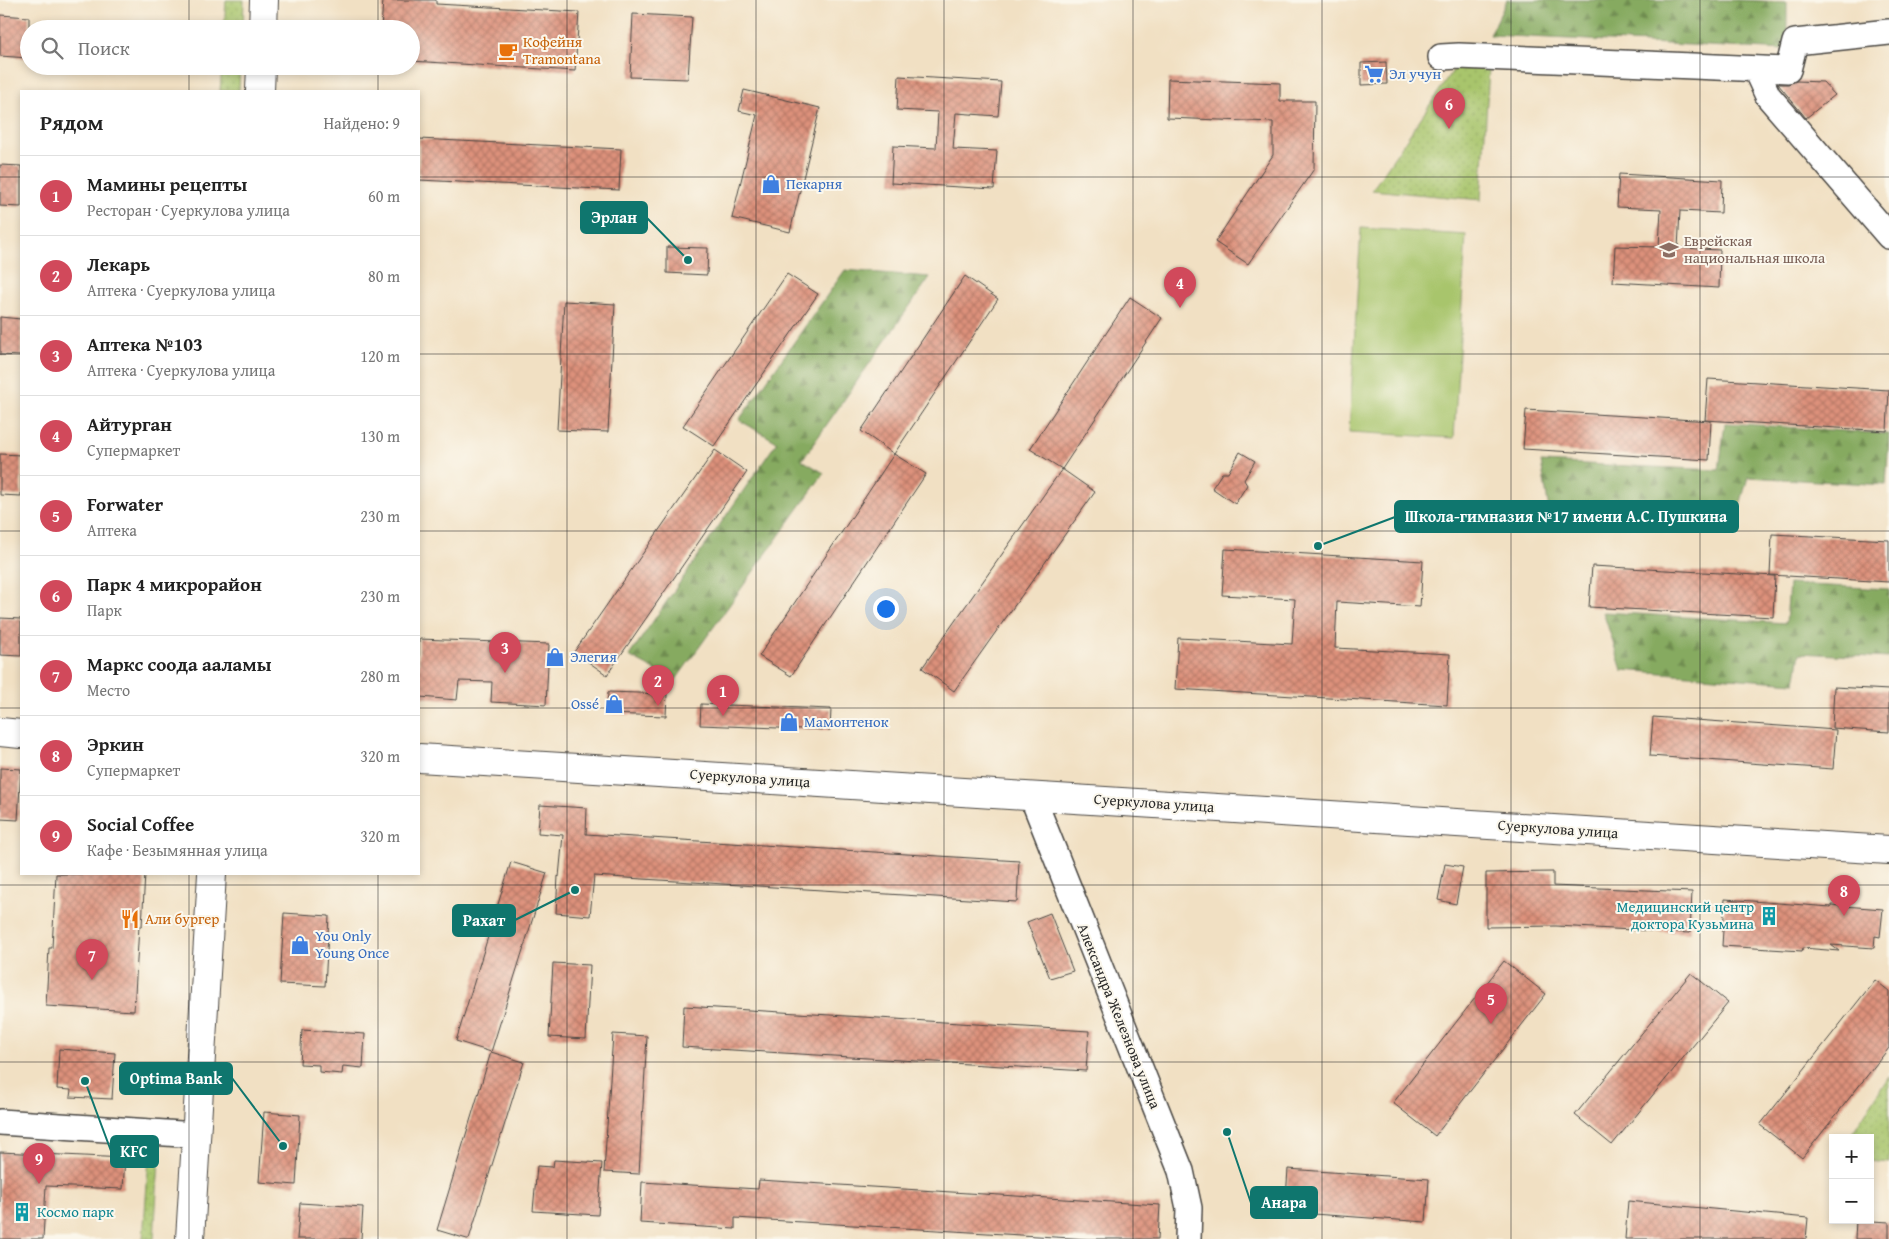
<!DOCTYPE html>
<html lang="ru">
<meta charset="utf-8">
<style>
:root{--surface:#fff;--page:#f6f6f6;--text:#222;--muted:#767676;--line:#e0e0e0;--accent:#d1495b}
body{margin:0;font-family:"Gentium Book Plus",serif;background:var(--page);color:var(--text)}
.controls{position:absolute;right:15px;bottom:15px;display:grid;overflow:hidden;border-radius:0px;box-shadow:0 2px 8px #0003}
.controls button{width:45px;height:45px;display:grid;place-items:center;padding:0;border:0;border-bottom:1px solid var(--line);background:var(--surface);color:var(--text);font:25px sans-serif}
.you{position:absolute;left:885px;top:608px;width:18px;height:18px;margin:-12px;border:4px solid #fff;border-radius:50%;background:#1a73e8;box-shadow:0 0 0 8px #1a73e833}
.badge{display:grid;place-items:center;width:32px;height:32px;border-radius:50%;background:var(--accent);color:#fff;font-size:16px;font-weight:700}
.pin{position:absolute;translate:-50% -41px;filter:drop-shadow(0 1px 2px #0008)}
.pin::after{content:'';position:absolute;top:26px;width:18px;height:15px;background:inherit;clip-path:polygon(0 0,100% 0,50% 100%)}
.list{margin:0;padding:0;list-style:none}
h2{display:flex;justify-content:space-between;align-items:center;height:65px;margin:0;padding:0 20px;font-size:21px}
h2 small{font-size:16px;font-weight:400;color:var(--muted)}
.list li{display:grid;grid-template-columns:32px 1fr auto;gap:15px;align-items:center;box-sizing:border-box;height:80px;padding:0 20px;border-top:1px solid var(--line)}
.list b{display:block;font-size:19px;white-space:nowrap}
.list p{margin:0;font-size:16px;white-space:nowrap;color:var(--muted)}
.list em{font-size:16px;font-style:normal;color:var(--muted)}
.icon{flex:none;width:28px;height:28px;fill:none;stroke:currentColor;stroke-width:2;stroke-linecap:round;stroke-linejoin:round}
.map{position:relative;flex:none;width:1889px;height:1239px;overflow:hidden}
.search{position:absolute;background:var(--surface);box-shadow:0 2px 8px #0003;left:20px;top:20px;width:400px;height:55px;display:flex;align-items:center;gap:12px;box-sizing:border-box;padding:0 18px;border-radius:28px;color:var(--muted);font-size:19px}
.panel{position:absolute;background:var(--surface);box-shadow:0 2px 8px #0003;left:20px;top:90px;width:400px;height:785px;border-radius:0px}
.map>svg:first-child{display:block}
.green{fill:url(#green-dots);stroke:#6a784c}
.forest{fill:url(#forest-firs);stroke:#586a46}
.pitch{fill:#a8c56c;stroke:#6a784c}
.building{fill:url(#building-cross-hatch)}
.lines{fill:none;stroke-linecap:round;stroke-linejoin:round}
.minor-casing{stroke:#494642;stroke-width:28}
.major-casing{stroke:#494642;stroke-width:30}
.minor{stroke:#fff;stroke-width:25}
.major{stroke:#fff;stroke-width:28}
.grid{fill:none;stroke:#2b2b2b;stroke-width:1;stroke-opacity:0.55}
.labels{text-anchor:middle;stroke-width:4;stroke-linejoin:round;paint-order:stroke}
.food-label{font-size:15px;fill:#c56008;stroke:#fbf7ec;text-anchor:start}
.shop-label{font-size:15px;fill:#366cbe;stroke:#fbf7ec;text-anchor:start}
.education-label{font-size:15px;fill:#785e54;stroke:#fbf7ec;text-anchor:start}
.street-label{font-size:15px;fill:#2b2b2b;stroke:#fbf7ec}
.culture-label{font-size:15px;fill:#0d838f;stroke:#fbf7ec;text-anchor:end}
.leader{fill:none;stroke:#0f766e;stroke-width:2}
.callout-dot{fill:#0f766e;stroke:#fbf7ec;stroke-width:2}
.callout{fill:#0f766e;stroke:#0f766e;stroke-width:2}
.callout-label{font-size:16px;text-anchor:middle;font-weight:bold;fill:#fff}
</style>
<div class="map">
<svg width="1889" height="1239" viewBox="0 0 1889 1239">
<defs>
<pattern id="green-dots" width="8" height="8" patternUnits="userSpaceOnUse" patternTransform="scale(1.25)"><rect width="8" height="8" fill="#a8c56c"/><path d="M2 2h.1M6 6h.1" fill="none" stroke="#91a95e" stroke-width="1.8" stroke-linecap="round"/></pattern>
<pattern id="forest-firs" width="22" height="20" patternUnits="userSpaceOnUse" patternTransform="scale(1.25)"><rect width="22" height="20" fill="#86aa60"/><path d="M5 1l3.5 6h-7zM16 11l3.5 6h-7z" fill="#6e8b4f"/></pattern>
<pattern id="building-cross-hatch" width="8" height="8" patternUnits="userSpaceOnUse" patternTransform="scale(1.25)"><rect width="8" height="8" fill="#dd917b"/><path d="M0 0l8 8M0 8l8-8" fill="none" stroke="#b37765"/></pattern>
</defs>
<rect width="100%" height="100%" fill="#fbf7ec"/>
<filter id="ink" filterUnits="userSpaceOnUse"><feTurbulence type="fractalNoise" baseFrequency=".02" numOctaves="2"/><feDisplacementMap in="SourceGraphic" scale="10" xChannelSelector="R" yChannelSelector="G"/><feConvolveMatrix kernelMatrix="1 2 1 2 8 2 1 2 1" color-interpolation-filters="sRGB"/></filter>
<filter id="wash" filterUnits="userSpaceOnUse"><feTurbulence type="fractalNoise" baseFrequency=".0096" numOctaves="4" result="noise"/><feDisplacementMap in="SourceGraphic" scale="20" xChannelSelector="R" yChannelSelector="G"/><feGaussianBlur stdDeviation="1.12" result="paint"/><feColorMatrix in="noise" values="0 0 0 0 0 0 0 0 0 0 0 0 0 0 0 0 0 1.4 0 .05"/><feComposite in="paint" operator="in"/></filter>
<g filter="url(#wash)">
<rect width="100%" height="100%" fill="#f1e0c3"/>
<path class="green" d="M226 0H244L243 29H224Z
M222 66H240L239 91H220Z
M1456 66 1489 68 1481 200 1372 190Z
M1889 1076V1163L1870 1161V1138H1849Z
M150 1143 160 1144 154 1239H143Z"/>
<path class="forest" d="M1507 0H1736L1787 2V50L1490 35Z
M845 270 930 277 802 460 824 473 675 681 629 656 777 442 739 420Z
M1725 423 1889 434 1886 485 1748 477 1735 523 1550 515 1541 462 1719 470Z
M1789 584 1889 589V658L1800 653 1795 683 1622 670 1603 612 1786 623Z"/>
<path class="pitch" d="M1361 228 1466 235 1454 438 1349 432Z"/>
<g id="blocks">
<path class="building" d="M383 0H436V4L579 12 575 71 411 61V29H381Z
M633 14 692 17 688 79 630 77Z
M0 15 29 17V58L0 56Z
M1386 62 1387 84 1361 85V63Z
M899 76 1001 82 998 116 956 113 953 149 997 151 994 189 891 183 893 146 936 148 938 112 897 110Z
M1168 79 1280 83V101H1315L1314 169 1248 264 1215 242 1273 155V122L1167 118Z
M1796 81 1823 82 1835 95 1806 118 1778 84H1788Z
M744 90 820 108 790 232 732 218 757 115 739 111Z
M419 139 621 149 619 190 419 180Z
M0 165 21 166V207L0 206Z
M1619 174 1722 180 1721 213 1680 211 1678 248 1720 250 1719 288 1613 282 1615 246 1659 247 1661 209 1617 207Z
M667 247 708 248 707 275 667 273Z
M787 274 818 294 714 446 683 426Z
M965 276 998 299 894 454 861 431Z
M1130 297 1162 318 1062 469 1030 449Z
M564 301 615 304 608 432 557 430Z
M0 317 21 319V356L0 355Z
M1708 379 1889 390 1887 431 1705 420Z
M1526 410 1711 421 1709 460 1523 449Z
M715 450 747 472 607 675 574 652Z
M1240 452 1255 461 1244 480 1247 485 1235 504 1212 488 1222 473H1228Z
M0 454 21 455V496L0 495Z
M894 454 926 474 791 676 759 656Z
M1062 469 1095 492 954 691 922 668Z
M1772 534 1889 540V582L1770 575Z
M1225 549 1423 561 1420 607 1337 602 1335 648 1450 654 1447 705 1175 689 1178 638 1292 644 1295 599 1222 595Z
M1592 566 1775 576 1773 617 1589 607Z
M0 618 21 619V656L0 655Z
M419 639 549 644 546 705 491 702 492 682 459 681 457 700 420 697 421 679H419Z
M1834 687 1889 690V732L1832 728Z
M608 692 667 694 666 716 607 714Z
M701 704 831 709 830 730 700 725Z
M1653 717 1836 730 1833 769 1650 756Z
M0 768 21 769 18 820 0 819Z
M540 805 587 808 586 834 1019 861 1017 902 594 876 590 916 556 913 558 876 559 877 563 835 538 833Z
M511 862 547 873 491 1052 456 1041Z
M1445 864 1463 867 1456 904 1438 900Z
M1553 872V886L1692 892 1690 933 1556 926 1486 927V873Z
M56 874H145L142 926H139L134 1011 46 1006 49 948H52Z
M1725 899 1831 907V905L1883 909 1880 937 1875 936 1874 948 1831 945 1839 951 1803 948 1802 951 1722 946Z
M284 913 329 916 325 986 280 984Z
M1050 913 1073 971 1050 978 1027 922Z
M1504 961 1546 994 1435 1136 1393 1103Z
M553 963 590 965 586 1039 549 1037Z
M1691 973 1728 1003 1612 1145 1575 1115Z
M1875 980 1889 991V1048L1802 1158 1760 1125Z
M684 1006 1089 1031 1086 1071 682 1047Z
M302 1030 365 1034 363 1068 343 1066 342 1074 319 1072V1065L300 1064Z
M613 1034 647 1036 639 1174 604 1172Z
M59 1049 115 1053 112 1099 70 1097 71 1090 57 1089Z
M491 1052 524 1062 469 1239H467L437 1230Z
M264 1112 300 1115 296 1185 259 1182Z
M0 1152 125 1158 123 1189 46 1186 43 1239H0Z
M554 1160 602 1163 598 1215 533 1211 537 1166 553 1167Z
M1288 1169 1429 1179 1426 1222 1285 1212Z
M759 1180 1160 1205 1158 1239H1088L735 1218V1229L640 1223 642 1182 758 1189Z
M1628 1201 1808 1218 1806 1239H1625Z
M300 1203 363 1207 361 1239H297Z
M1856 1220 1889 1222V1239H1855Z"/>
</g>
</g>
<g filter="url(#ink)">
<use href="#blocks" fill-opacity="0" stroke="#494642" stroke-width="1"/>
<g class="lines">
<g class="minor-casing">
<path id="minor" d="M1441 57 1459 56 1788 70 1795 42 1889 32
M1756 70 1768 96 1889 236
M1032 796 1181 1171 1189 1208 1188 1239
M0 1122 196 1135"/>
</g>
<g class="major-casing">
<path id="major" d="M263 29 264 0
M260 91 261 66
M0 732 21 734
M419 758 1889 850
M190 1239 212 874"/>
</g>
<use href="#minor" class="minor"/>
<use href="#major" class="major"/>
</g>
</g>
<path class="grid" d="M189 0V29M378 0V29M567 0V1239M756 0V1239M944 0V1239M1133 0V1239M1322 0V1239M1511 0V1239M1700 0V1239M189 66V91M378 66V91M0 177H21M419 177H1889M0 354H21M419 354H1889M0 531H21M419 531H1889M0 708H21M419 708H1889M189 874V1239M378 874V1239M0 885H1889M0 1062H1889"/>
<defs>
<g id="cafe-bare" transform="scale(1.5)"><path d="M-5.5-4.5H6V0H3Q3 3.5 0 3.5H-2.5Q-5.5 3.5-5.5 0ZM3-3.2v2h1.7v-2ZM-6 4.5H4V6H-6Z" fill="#e8710a" stroke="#fbf7ec" stroke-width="2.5" paint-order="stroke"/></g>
<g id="supermarket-bare" transform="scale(1.5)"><path d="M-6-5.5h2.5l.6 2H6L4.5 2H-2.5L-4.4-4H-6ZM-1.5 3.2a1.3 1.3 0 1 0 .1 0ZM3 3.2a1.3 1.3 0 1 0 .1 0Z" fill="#3f7fe0" stroke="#fbf7ec" stroke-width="2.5" paint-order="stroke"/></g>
<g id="shop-bare" transform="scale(1.5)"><path d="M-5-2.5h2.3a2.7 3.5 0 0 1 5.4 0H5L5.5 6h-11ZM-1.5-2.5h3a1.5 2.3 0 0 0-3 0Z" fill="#3f7fe0" stroke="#fbf7ec" stroke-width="2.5" paint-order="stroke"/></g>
<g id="university-bare" transform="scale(1.5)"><path d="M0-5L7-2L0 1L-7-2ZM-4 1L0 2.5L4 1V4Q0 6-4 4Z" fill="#8d6e63" stroke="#fbf7ec" stroke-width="2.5" paint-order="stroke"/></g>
<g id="building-bare" transform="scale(1.5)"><path d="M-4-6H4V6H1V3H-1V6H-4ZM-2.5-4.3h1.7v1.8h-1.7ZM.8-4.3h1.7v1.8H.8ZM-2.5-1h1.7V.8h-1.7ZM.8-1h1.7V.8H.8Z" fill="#0f9aa8" stroke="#fbf7ec" stroke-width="2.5" paint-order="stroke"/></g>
<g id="restaurant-bare" transform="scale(1.5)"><path d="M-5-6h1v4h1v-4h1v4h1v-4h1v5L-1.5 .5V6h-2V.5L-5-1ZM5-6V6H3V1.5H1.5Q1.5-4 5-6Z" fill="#e8710a" stroke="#fbf7ec" stroke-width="2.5" paint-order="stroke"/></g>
</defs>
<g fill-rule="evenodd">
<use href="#cafe-bare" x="508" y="51"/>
<use href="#supermarket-bare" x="1374" y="74"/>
<use href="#shop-bare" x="771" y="184"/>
<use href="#university-bare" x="1669" y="250"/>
<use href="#shop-bare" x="555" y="657"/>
<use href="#shop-bare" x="614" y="704"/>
<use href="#shop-bare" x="789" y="722"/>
<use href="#building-bare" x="1769" y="916"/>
<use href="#restaurant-bare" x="130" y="919"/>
<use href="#shop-bare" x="300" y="945"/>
<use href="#building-bare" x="22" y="1212"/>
</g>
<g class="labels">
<g class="food-label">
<text x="523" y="47">Кофейня<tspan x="523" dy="17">Tramontana</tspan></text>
<text x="145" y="924">Али бургер</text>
</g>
<g class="shop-label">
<text x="1389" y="79">Эл учун</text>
<text x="786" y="189">Пекарня</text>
<text x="570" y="662">Элегия</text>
<text x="599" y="709" text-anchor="end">Ossé</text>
<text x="804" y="727">Мамонтенок</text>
<text x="315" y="941">You Only<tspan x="315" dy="17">Young Once</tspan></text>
</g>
<g class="education-label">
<text x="1684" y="246">Еврейская<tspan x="1684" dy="17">национальная школа</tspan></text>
</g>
<g class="street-label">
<text transform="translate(750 778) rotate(4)" y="5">Суеркулова улица</text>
<text transform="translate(1154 803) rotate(4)" y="5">Суеркулова улица</text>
<text transform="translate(1558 829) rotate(4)" y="5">Суеркулова улица</text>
<text transform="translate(1119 1016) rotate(68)" y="5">Александра Железнова улица</text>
</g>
<g class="culture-label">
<text x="1754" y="912">Медицинский центр<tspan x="1754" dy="17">доктора Кузьмина</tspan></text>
<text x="37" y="1217" text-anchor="start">Космо парк</text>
</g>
</g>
<path class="leader" d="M688 260L647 218M1318 546L1395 517M575 890L515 920M283 1146L232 1078M85 1081L111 1151M1227 1132L1251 1203"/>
<g class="callout-dot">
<circle cx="688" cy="260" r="5"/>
<circle cx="1318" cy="546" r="5"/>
<circle cx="575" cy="890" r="5"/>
<circle cx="283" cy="1146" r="5"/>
<circle cx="85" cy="1081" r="5"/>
<circle cx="1227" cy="1132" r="5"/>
</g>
<g class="callout">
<rect x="581" y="202" width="66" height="31" rx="5"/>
<rect x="1395" y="501" width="343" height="31" rx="5"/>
<rect x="453" y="905" width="62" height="31" rx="5"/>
<rect x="120" y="1063" width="112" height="31" rx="5"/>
<rect x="111" y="1136" width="47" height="31" rx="5"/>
<rect x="1251" y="1187" width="66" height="31" rx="5"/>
</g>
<g class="callout-label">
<text x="614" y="223">Эрлан</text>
<text x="1566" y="522">Школа-гимназия №17 имени А.С. Пушкина</text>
<text x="484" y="926">Рахат</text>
<text x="176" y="1084">Optima Bank</text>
<text x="134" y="1157">KFC</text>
<text x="1284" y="1208">Анара</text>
</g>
</svg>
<div class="controls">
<button>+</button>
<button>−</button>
</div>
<div class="you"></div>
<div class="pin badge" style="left:723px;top:716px">1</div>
<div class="pin badge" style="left:658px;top:706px">2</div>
<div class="pin badge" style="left:505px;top:673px">3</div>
<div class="pin badge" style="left:1180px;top:308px">4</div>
<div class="pin badge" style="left:1491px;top:1024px">5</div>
<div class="pin badge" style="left:1449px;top:129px">6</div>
<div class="pin badge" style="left:92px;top:980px">7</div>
<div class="pin badge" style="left:1844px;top:916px">8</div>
<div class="pin badge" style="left:39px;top:1184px">9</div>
<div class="search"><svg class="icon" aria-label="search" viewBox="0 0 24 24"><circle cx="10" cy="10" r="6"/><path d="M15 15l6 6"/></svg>Поиск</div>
<section class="panel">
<h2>Рядом<small>Найдено: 9</small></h2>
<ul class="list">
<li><span class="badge">1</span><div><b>Мамины рецепты</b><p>Ресторан · Суеркулова улица</p></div><em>60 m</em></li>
<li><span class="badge">2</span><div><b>Лекарь</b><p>Аптека · Суеркулова улица</p></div><em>80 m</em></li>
<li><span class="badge">3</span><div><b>Аптека №103</b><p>Аптека · Суеркулова улица</p></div><em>120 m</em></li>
<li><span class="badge">4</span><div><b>Айтурган</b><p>Супермаркет</p></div><em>130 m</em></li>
<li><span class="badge">5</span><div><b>Forwater</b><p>Аптека</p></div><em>230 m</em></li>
<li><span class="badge">6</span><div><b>Парк 4 микрорайон</b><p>Парк</p></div><em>230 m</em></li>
<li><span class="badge">7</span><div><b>Маркс соода ааламы</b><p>Место</p></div><em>280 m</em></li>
<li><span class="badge">8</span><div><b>Эркин</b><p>Супермаркет</p></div><em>320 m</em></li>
<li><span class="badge">9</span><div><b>Social Coffee</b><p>Кафе · Безымянная улица</p></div><em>320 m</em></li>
</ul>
</section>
</div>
